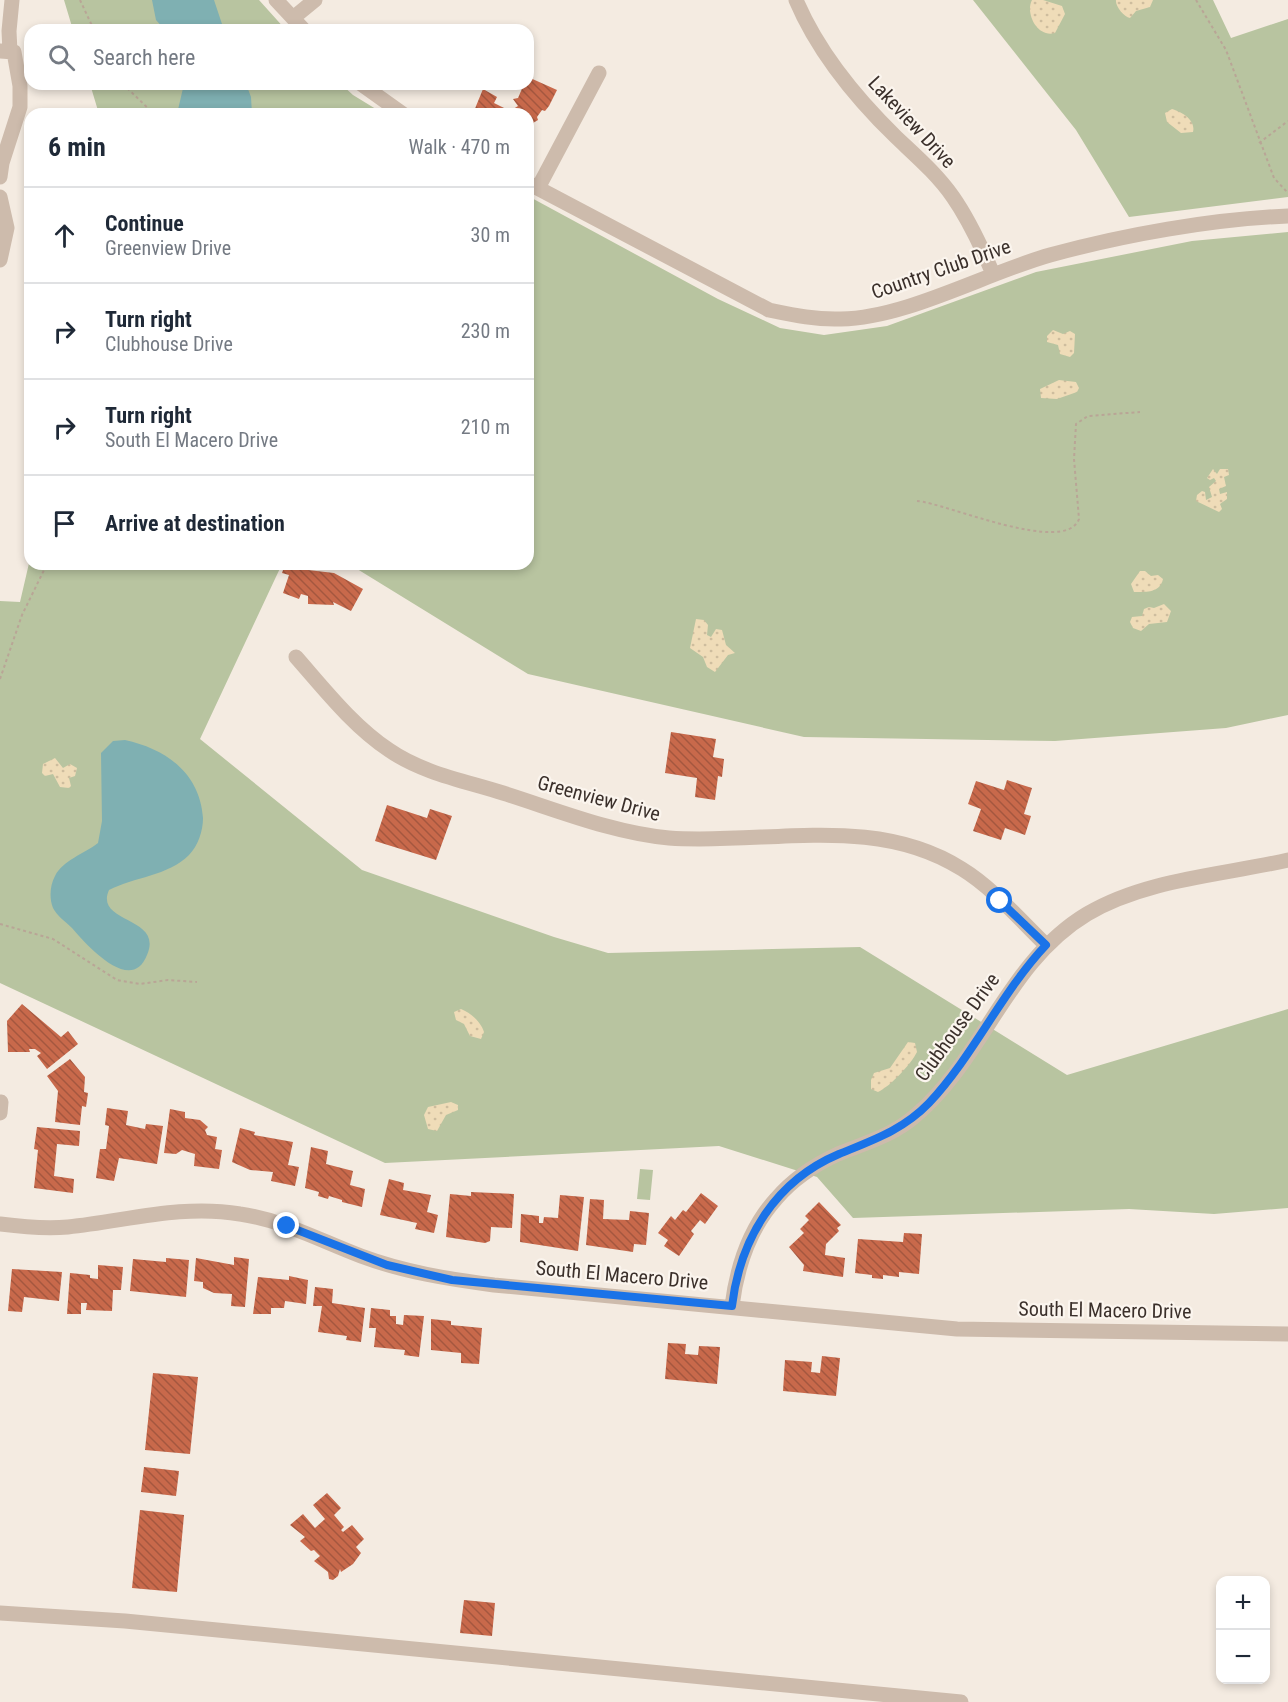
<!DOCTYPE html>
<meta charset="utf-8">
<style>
:root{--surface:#fff;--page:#f2f2f3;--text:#1f2937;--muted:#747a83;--line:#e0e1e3}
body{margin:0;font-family:"Roboto Condensed",sans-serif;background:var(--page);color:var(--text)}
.controls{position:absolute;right:18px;bottom:18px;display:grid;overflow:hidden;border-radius:12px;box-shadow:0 3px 9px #0003}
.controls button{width:54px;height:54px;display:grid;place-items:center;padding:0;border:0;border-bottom:2px solid var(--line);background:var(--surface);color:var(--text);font:30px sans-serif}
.stop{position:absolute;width:18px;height:18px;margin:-14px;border:4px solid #1a73e8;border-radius:50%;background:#fff}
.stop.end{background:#1a73e8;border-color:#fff;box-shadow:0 2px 6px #0008}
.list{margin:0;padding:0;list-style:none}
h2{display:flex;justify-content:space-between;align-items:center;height:78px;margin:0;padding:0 24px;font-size:26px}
h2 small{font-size:20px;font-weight:400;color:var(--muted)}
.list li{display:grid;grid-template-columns:39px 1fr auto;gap:18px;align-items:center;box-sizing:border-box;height:96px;padding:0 24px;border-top:2px solid var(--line)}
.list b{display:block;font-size:22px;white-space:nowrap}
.list p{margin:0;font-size:20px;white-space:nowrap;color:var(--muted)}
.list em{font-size:20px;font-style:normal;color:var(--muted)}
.icon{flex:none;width:33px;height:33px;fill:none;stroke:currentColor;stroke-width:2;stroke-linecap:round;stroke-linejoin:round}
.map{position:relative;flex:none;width:1288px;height:1702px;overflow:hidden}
.search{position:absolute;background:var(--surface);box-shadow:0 3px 9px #0003;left:24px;top:24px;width:510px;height:66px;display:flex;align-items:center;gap:15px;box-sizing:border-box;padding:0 21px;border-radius:18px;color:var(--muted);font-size:22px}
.panel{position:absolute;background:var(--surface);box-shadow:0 3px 9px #0003;left:24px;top:108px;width:510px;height:462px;border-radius:18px}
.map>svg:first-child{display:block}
.green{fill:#b8c4a0}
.sand{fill:url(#sand-dots)}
.water{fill:#7fb0b2}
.building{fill:url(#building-back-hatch)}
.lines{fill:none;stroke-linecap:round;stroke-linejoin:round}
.path{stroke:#b9a596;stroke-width:2;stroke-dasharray:3 3;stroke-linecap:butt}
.minor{stroke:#cdbbac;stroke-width:15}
.route{stroke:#1a73e8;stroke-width:8}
.labels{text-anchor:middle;stroke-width:4.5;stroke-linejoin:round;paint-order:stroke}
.street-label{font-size:20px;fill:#3b302b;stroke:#fbf5ee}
</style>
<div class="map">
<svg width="1288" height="1702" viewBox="0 0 1288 1702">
<defs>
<pattern id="sand-dots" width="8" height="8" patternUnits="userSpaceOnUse" patternTransform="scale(1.5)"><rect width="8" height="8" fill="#efdcb8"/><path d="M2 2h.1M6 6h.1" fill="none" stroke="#cebd9e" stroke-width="1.8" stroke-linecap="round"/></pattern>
<pattern id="building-back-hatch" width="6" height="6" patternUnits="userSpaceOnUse" patternTransform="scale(1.5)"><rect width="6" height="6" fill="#c8694b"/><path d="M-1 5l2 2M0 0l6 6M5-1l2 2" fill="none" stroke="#a4573f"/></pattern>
</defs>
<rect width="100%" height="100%" fill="#f4ebe1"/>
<path class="green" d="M64 0H259L286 30H73Z
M973 0H1213L1231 38 1288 19V197L1129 217 1076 130Z
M90 84H341L353 95 384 114H99Z
M528 196 718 299 780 328 824 335 887 326 1036 272 1192 241 1288 232V715L1226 728 1055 741 804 737 528 674 349 564H528Z
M30 559V564H282L200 739 362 870 554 937 608 953 860 947 1067 1075 1288 1009V1208L1214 1214 1129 1209 853 1218 817 1177 719 1146 385 1163 0 983V601L20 602Z
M640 1169 653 1170 650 1200 637 1199Z"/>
<path class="sand" d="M1032 0H1043L1062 6 1065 14 1055 33C1037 38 1025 13 1032 0Z
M1116 0H1153L1150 7 1136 11 1130 18C1124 17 1115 6 1116 0Z
M1172 109C1182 112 1196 120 1193 132L1181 133 1167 122 1165 113Z
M1053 330 1063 334 1070 331 1075 334 1074 353 1070 357 1060 354 1058 345 1047 342V336Z
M1059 380 1076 382 1079 388 1077 392 1057 399 1041 398 1040 389Z
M1213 469 1217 474 1220 469H1228L1229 475 1224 477 1226 486 1219 489 1220 494 1227 492V499L1220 504 1222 509 1219 512 1196 501 1197 495 1202 491 1205 492 1206 500 1212 497 1209 487 1216 481 1214 478 1210 480 1207 478Z
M1140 571H1145L1151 576 1158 575 1163 579C1160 593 1146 592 1134 592L1131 584Z
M1164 604 1171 611 1167 622 1149 624 1141 631 1133 628 1130 622 1132 617 1142 616 1144 609 1149 607 1154 608Z
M696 619 704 620 708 625 707 635 711 637 716 629 722 630 726 645 735 653 728 655 715 672 707 667 703 657 690 648Z
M55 758 63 768 70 764 77 768 75 776 69 778 71 786 69 788 60 787 53 774 45 776 42 773 43 764Z
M461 1009C471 1013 481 1022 484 1032L481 1039 470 1036 464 1024 456 1020 454 1012Z
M908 1042 915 1043 917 1052C911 1064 891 1086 878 1092L871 1089V1080L874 1073 890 1068Z
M451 1102 458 1105V1110L446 1115 437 1131 428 1129 424 1115 428 1107Z"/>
<path class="water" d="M152 0H214L224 30H165L156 20Z
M184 84H246L251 97 252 114H177Z
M125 740C166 749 200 773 203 818 203 831 198 846 189 855 168 876 134 877 109 890 94 924 164 916 147 955 131 996 85 943 72 928 65 921 57 916 53 908 49 898 50 885 55 876 63 860 84 854 98 843L102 821 101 753 113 741Z"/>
<path class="building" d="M528 77 557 90 549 106 545 111 542 110 537 117 538 120 528 126V114H481L474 111 483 89 497 97 494 103 510 111 518 106 513 99 518 98 524 84H528Z
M285 564H310L308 570 334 573 363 589 351 611 333 602 334 605 308 604V596L301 594 299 599 283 593 289 575 282 573Z
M671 732 716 739 713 757 724 759 722 777 718 776 715 800 695 797 697 778 665 773Z
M1007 780 1032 788 1024 814 1031 816 1025 835 1005 828 1001 840 973 831 981 809 968 804 976 781 1004 790Z
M387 805 427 818 430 809 452 816 436 860 375 841Z
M22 1004 61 1037 68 1031 78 1044 47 1069 37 1056 41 1053 35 1049H29L30 1052H8L7 1021Z
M70 1059 85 1077 84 1092 88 1093 86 1107 82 1106 80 1125 55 1122 58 1091 47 1076Z
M107 1108 128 1111 126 1125 145 1129 146 1124 163 1126 157 1164 119 1158 114 1181 96 1178 100 1149H106L109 1126 105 1125Z
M170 1109 185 1112V1118L200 1120 208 1127 205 1130 207 1135 217 1137 215 1149 222 1150 219 1169 194 1166 195 1154 182 1150 176 1154 164 1153Z
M37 1127 80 1131 79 1146 57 1144 54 1176 74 1179 73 1193 34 1188 38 1150 34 1149Z
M240 1128 255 1132 254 1135 293 1142 288 1165 299 1167 295 1186 271 1181 273 1172 250 1170 232 1162Z
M311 1147 328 1151 326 1164 353 1171 350 1185 365 1189 362 1207 342 1202V1200L329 1196 328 1199 318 1196 319 1192 305 1188Z
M389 1179 404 1183 403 1190 431 1195 427 1212 438 1215 434 1233 415 1229 417 1223 380 1215Z
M471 1192 514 1194 512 1228 491 1227 490 1241 485 1243 446 1237 450 1194 471 1196Z
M701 1193 718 1206 705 1224 700 1220 691 1231 694 1234 679 1256 664 1246 668 1240 658 1233 671 1216 675 1220 683 1210 686 1212Z
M560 1195 584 1197 578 1251 520 1242 521 1214 539 1216V1223H543L544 1217 558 1218Z
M590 1199 604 1200 603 1219 629 1220 630 1211 649 1213 646 1245 634 1244 633 1252 586 1245Z
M819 1202 841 1225 837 1228 839 1231 826 1244 825 1255 845 1258 843 1277 803 1271 804 1265 789 1247 804 1233 800 1229 809 1220 805 1216Z
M904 1233 922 1234 919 1274 899 1272V1277L883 1275V1279L872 1278V1275L855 1273 858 1239 903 1242Z
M234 1257 249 1259 245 1307 231 1306 232 1294 214 1293 203 1288V1282L194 1281 196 1258 234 1265Z
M166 1258 189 1260 186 1297 130 1291 133 1259 166 1262Z
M98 1265 123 1267 121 1290H113L112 1311 86 1310 87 1303H81V1314H67L70 1273 90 1275V1278L98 1279Z
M12 1269 62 1272 59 1301 24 1297 22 1312 8 1311Z
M289 1276 308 1280 306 1304 285 1301 284 1308H271V1314H253L258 1277 289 1280Z
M315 1287 333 1289 332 1303 365 1308 361 1342 346 1340 347 1336 318 1332 322 1306H313Z
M371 1308 390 1310V1316H396V1324L403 1325 404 1315 424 1316 419 1357 404 1355 405 1350 374 1347 376 1328H369Z
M431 1319 451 1321V1325L482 1328 479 1364 461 1363V1353L431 1350Z
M668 1343 686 1344 685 1354 698 1355 699 1346 720 1347 717 1384 665 1379Z
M822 1356 840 1358 836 1396 783 1391 785 1360 812 1362 811 1372 820 1373Z
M153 1373 198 1377 190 1454 145 1450Z
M144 1467 179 1471 176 1496 141 1492Z
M327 1493 341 1508 334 1515 344 1527 341 1530 343 1532 352 1525 364 1539 356 1547 361 1553 353 1564 341 1572 340 1569 338 1576 333 1580 329 1579 328 1572 314 1561 320 1556 314 1550 311 1551 300 1541 305 1537 290 1525 303 1514 315 1528 325 1519 313 1505Z
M140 1510 184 1515 177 1592 132 1588Z
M464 1600 495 1603 492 1636 460 1633Z"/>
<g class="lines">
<path class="path" d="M80 0 94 30
M1196 0 1226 50 1274 178 1288 193
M123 84 154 114
M1259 143 1288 121
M917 501C946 503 1065 556 1079 519L1074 459 1076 424 1088 416 1140 412
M0 679 22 615 47 564
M0 924 53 939 117 980 140 984 168 980 197 982"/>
<path class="minor" d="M276 0 304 30
M796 0C818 52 856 98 896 137 916 156 937 174 953 197 969 220 982 248 993 274
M293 18 315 0
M0 51 14 52 20 86V107L2 163 0 177
M10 52 9 31 12 0
M361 84 403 114
M528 183 769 310C793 315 816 320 841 319 906 318 986 273 1050 255 1123 235 1212 219 1288 216
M538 188 599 73
M0 197 7 228 0 260
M296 657C325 690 353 726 389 750 422 773 465 781 503 793 557 810 613 833 669 838 767 845 874 813 962 869 993 888 1020 920 1046 945
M0 1113 1 1102
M0 1224C23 1227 45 1229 68 1227 127 1221 181 1204 240 1214 283 1220 321 1241 361 1256 404 1272 448 1279 494 1285L957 1329 1288 1334
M732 1306C737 1266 749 1229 776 1199 793 1179 814 1165 838 1154 865 1143 892 1136 915 1116 984 1058 1007 962 1087 914 1146 879 1223 875 1288 860
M0 1613 125 1621 961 1702"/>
</g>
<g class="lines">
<path class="route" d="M287 1226 387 1265 452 1280 732 1306C740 1239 775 1181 839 1154 873 1140 903 1130 929 1103 974 1055 1001 993 1046 945L1000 901"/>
</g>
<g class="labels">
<g class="street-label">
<text transform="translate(912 122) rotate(47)" y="7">Lakeview Drive</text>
<text transform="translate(941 269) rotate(-19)" y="7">Country Club Drive</text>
<text transform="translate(599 798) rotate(15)" y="7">Greenview Drive</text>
<text transform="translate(957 1027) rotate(-54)" y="7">Clubhouse Drive</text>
<text transform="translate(622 1275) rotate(5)" y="7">South El Macero Drive</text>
<text transform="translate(1105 1310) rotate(1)" y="7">South El Macero Drive</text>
</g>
</g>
</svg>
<div class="controls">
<button>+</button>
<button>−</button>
</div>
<div class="stop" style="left:1000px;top:901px"></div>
<div class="stop end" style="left:287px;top:1226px"></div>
<div class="search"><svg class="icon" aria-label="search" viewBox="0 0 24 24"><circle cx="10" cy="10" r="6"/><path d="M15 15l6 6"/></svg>Search here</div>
<section class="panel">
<h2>6 min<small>Walk · 470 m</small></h2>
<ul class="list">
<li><svg class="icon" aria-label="ahead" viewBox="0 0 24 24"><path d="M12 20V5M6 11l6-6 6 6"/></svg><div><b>Continue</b><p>Greenview Drive</p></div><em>30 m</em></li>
<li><svg class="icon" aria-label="right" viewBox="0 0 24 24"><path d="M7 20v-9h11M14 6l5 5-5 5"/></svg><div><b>Turn right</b><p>Clubhouse Drive</p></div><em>230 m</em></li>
<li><svg class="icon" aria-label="right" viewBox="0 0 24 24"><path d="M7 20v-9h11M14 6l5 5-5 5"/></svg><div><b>Turn right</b><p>South El Macero Drive</p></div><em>210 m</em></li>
<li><svg class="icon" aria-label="arrive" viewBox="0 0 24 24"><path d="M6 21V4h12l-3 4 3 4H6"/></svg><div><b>Arrive at destination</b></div></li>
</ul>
</section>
</div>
